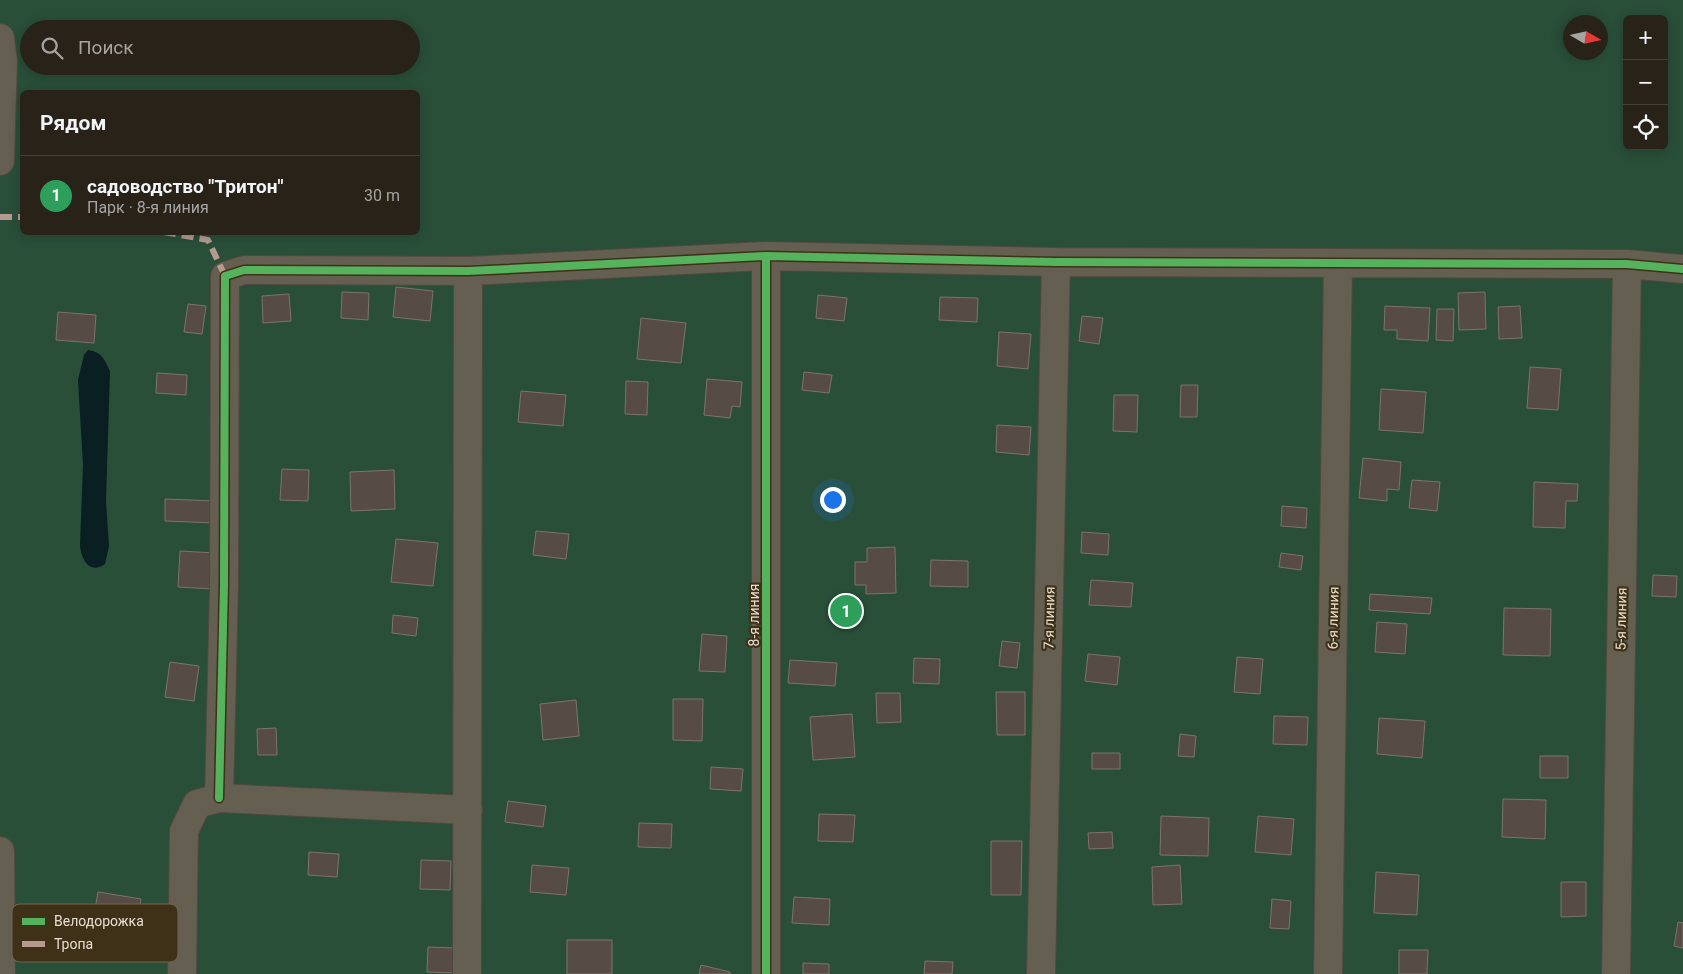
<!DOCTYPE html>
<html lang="ru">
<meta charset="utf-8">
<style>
:root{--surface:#282219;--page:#302a22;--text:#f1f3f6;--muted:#a5a4a2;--line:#443f38;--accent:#b45309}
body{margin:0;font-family:Roboto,sans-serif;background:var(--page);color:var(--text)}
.controls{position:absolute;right:15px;top:15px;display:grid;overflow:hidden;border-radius:8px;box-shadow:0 2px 12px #0003}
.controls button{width:45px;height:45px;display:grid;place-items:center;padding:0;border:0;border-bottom:1px solid var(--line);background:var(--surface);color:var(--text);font:25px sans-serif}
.compass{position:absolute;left:1563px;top:15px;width:45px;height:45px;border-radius:50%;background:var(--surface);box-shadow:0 2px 12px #0003;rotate:99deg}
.you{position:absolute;left:832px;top:499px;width:18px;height:18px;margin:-12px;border:4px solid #fff;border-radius:50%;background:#1a73e8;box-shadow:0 0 0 8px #1a73e833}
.badge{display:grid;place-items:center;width:32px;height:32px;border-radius:50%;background:var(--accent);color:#fff;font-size:16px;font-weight:700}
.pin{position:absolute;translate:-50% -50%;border:2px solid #fff;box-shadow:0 1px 5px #0006}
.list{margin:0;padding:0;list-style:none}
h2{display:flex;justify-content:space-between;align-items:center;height:65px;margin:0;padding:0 20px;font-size:21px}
h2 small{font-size:16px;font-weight:400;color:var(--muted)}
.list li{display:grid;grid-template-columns:32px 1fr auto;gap:15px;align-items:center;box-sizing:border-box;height:80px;padding:0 20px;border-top:1px solid var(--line)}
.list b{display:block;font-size:19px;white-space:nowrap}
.list p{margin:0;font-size:16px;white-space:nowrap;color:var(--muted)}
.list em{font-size:16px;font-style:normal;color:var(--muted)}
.icon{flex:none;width:28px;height:28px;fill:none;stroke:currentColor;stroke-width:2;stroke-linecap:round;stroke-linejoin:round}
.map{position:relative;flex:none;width:1683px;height:974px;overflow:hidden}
.search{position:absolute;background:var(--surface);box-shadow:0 2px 12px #0003;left:20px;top:20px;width:400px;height:55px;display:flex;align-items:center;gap:12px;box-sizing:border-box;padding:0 18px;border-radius:28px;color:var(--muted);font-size:19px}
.panel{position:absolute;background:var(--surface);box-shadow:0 2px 12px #0003;left:20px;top:90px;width:400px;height:145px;border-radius:8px}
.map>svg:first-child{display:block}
.green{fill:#294f39;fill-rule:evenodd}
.water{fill:#091f21}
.building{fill:#564c45;stroke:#7e736c}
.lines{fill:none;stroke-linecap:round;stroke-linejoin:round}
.minor-casing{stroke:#51493f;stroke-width:30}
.minor{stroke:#645f50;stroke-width:28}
.quiet{stroke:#b69a8f;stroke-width:6;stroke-dasharray:12 6;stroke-linecap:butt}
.cycleway-casing{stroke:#3f3118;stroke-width:11}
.cycleway{stroke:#56b35d;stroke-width:8}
.labels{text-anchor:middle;stroke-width:4.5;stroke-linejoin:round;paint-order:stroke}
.street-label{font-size:14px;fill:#e8dfd0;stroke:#3f3118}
.key{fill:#3f3118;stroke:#72654f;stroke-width:1}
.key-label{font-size:14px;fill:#e8dfd0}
</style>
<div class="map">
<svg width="1683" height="974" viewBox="0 0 1683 974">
<rect width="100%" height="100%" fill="#362e21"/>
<path class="green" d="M0 0H1683V974H0ZM1627 19H1664V146H1627ZM1570 22H1600V52H1570ZM29 29H411V66H29ZM22 92H418V232H22Z"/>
<path class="water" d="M88 350C102 352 105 360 110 371L106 501 109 546 105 564C89 575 81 559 80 545L83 465 78 380 84 355Z"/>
<path class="building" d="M396 287 433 291 430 321 393 317Z
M342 292 369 293 368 320 341 318Z
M1485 292 1486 329 1459 330 1458 293Z
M289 294 291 321 263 323 262 296Z
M818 295 847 298 844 321 816 318Z
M940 297 978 298 977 322 939 320Z
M188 304 206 306 202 334 184 332Z
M1385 306 1430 308 1428 341 1397 339V330H1384Z
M1520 306 1522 338 1499 339 1498 307Z
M1437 309H1454L1453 341 1436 340Z
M58 312 96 315 94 343 56 340Z
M1082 316 1103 318 1099 344 1079 341Z
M641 318 686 323 681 363 637 359Z
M999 332 1031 334 1028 369 997 366Z
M1530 367 1561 369 1558 410 1527 408Z
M804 372 832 375 829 393 802 390Z
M157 373 187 375 186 395 156 393Z
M707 379 742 382 740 407 732 406 730 418 704 415Z
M626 381 648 382 647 415 625 414Z
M1181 385H1198L1197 417H1180Z
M1381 389 1426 392 1423 433 1379 430Z
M521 391 566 395 563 426 518 422Z
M1114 395H1138L1137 432 1113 431Z
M997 425 1031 427 1029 455 996 452Z
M1363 458 1401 462 1399 490 1387 489V501L1359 498Z
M282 469 309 470 308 501 280 500Z
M394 470 395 509 351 511 350 472Z
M1412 480 1440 482 1437 511 1409 508Z
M1534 482 1578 484 1577 501H1566L1565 528 1533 527Z
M165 499 216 501 215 523 165 521Z
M1282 506 1307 508 1306 528 1281 526Z
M536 531 569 534 566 559 533 555Z
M1082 532 1109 534 1108 555 1081 553Z
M396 539 438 543 433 586 391 582Z
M895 547 896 593 866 594V585H855V562H867V548Z
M180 551 215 553 213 589 178 587Z
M1281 553 1303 556 1301 570 1279 567Z
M931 560 968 561V587L930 586Z
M1653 575 1677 576 1676 597 1652 596Z
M1091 580 1133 583 1131 607 1089 605Z
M1370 594 1432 598 1430 614 1369 610Z
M1504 608 1551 609 1550 656 1503 655Z
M393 615 418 618 416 636 392 633Z
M1377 622 1407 624 1405 654 1375 652Z
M702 634 727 636 725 672 699 671Z
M1002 641 1020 643 1017 668 999 666Z
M1088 654 1120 657 1117 685 1085 681Z
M1237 657 1263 659 1260 694 1234 692Z
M914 658 940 659 939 684 913 683Z
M790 660 837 663 835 686 788 683Z
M170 662 199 666 194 701 165 697Z
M996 692H1025V735H997Z
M876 693H900L901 722 877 723Z
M673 699H703L702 741 673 740Z
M576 700 579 736 543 740 540 704Z
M852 714 855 757 813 760 810 717Z
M1274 716 1308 717 1307 745 1273 744Z
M1379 718 1425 721 1422 758 1377 754Z
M276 728 277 755H258L257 729Z
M1180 734 1196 736 1194 757 1178 756Z
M1092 753H1120V769H1092Z
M1540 756H1568V778H1540Z
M711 767 743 769 741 791 710 789Z
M1503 799 1546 800 1545 839 1502 837Z
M508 801 546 806 543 827 505 822Z
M819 814 855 815 853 842 818 841Z
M1161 816 1209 818 1208 856 1160 855Z
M1258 816 1294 819 1291 855 1255 852Z
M639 823 672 824 671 848 638 847Z
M1112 832 1113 848 1089 849 1088 833Z
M991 841H1022L1021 895H991Z
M309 852 339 854 337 877 308 875Z
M421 860 451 861 450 890 420 889Z
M532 865 569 868 566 895 530 892Z
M1180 865 1182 904 1153 905 1152 867Z
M1376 872 1419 875 1417 915 1374 913Z
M1561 882H1586V916L1561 917Z
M98 892 141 899 134 939 91 932Z
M794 897 830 899 829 925 792 923Z
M1272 899 1291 901 1289 929 1270 928Z
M1678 922 1683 923V948L1674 946Z
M567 940H612V974H567Z
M428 947 455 948V973L427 972Z
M1399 950H1428L1427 974H1399Z
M925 961 953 962 952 974H924Z
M803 963 829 964V974H803Z
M701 965 730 972V974H699Z"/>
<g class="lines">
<g class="minor-casing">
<path id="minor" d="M0 38 3 60 0 161
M219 798 224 585 225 276 244 270 468 271 766 256 1056 262 1627 264 1683 269
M0 851 1 974
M182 974 184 831 197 804 219 798 468 810
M467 974 468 271
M766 974V256
M1041 974 1056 262
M1328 974 1338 263
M1616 974 1627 264"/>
</g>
<use href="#minor" class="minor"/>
<path class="quiet" d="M0 217H22
M164 232 208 240 225 276"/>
<g class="cycleway-casing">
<path id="cycleway" d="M219 798 224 585 225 276 244 270 468 271 766 256 1056 262 1627 264 1683 269
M766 974V256"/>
</g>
<use href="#cycleway" class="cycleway"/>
</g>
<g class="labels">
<g class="street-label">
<text transform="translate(754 615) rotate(-90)" y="5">8-я линия</text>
<text transform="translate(1049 618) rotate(-89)" y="5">7-я линия</text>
<text transform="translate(1333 618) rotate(-89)" y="5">6-я линия</text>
<text transform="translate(1621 619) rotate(-89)" y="5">5-я линия</text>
</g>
</g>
<rect x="12" y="904" width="166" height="58" rx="8" class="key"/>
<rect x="22" y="918" width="23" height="7" fill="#56b35d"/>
<rect x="22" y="941" width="23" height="6" fill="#b69a8f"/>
<g class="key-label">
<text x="54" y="926">Велодорожка</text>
<text x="54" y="949">Тропа</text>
</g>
</svg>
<div class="controls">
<button>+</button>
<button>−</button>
<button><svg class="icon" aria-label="locate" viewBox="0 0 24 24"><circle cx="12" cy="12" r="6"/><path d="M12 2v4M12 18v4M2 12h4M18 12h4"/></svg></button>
</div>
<svg class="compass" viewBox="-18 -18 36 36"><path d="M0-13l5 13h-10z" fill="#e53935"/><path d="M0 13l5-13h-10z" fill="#a5a4a2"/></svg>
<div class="you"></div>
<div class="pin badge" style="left:846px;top:611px;background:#2e9e5b">1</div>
<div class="search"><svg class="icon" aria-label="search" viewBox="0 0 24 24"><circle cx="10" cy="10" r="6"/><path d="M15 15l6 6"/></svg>Поиск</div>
<section class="panel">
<h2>Рядом<small></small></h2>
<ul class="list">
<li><span class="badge" style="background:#2e9e5b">1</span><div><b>садоводство &quot;Тритон&quot;</b><p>Парк · 8-я линия</p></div><em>30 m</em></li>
</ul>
</section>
</div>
